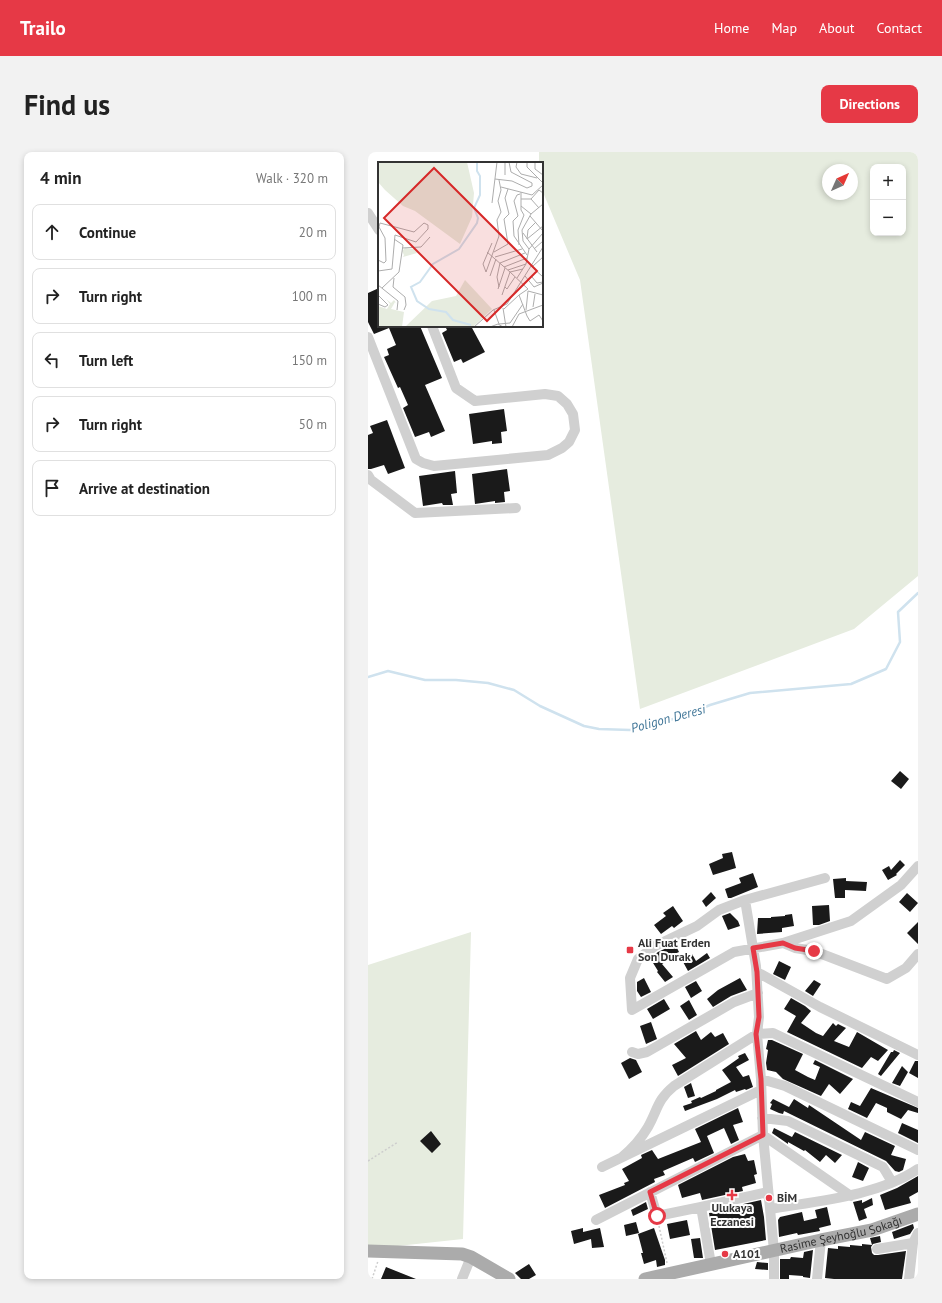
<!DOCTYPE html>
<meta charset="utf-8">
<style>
:root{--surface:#fff;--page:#f2f2f2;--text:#222;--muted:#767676;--line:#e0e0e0;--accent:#e63946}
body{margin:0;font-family:"PT Sans",sans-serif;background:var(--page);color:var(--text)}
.controls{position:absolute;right:12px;top:12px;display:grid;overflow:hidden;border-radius:8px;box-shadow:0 2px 6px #0003}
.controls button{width:36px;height:36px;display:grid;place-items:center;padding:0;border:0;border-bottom:1px solid var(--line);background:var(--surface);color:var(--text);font:20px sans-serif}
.compass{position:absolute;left:454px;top:12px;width:36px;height:36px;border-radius:50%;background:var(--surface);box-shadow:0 2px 6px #0003;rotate:45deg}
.stop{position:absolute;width:12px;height:12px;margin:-9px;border:3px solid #e63946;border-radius:50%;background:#fff}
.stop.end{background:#e63946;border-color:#fff;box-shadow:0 1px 4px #0008}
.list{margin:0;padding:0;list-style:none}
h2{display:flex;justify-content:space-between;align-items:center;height:52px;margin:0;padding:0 16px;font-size:17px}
h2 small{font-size:13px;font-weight:400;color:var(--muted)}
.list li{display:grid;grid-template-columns:26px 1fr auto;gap:12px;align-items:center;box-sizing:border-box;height:56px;margin:0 8px 8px;padding:0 8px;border:1px solid var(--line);border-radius:8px}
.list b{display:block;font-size:15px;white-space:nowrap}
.list em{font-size:13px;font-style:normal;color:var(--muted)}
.icon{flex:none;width:22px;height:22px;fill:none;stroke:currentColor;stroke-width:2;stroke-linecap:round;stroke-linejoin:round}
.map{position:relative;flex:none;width:550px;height:1127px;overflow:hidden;border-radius:8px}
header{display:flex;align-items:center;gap:24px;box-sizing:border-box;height:56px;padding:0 20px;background:var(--accent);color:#fff}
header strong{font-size:19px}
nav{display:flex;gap:22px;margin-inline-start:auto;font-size:14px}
.intro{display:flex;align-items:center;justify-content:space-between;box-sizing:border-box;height:96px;padding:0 24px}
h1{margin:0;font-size:28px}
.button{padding:10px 18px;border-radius:8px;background:var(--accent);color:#fff;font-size:14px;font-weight:700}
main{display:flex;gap:24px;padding:0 24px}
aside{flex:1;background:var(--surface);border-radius:8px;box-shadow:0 2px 6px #0003}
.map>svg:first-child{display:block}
.green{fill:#e6ecdf;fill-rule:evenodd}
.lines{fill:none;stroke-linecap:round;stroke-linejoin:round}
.stream{stroke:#cfe2ee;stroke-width:2.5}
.building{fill:#1a1a1a}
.path{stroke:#cdcdcd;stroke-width:1.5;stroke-dasharray:2 2;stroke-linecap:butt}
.minor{stroke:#d0d0d0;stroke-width:10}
.major{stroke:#ababab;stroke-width:13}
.route{stroke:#e63946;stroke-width:5}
.poi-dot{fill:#e63946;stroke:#fff;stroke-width:1.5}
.labels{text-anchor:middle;stroke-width:4;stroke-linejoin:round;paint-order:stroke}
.poi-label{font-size:12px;font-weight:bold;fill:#333;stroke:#fff;text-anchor:start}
.street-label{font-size:12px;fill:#333;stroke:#fff}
.water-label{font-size:13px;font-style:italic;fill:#3f7597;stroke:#fff}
.inset-river{fill:none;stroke:#cfe2ee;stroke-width:2}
.inset-road{fill:none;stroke:#adadad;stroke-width:1}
.view{fill:#d62828;fill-opacity:0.15;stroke:#d62828;stroke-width:2}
.inset-edge{fill:none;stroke:#333;stroke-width:2}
</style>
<header>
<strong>Trailo</strong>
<nav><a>Home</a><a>Map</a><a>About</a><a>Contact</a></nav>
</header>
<div class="intro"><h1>Find us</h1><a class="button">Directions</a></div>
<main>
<aside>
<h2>4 min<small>Walk · 320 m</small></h2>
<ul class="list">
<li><svg class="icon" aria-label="ahead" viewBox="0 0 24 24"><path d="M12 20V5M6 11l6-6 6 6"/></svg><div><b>Continue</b></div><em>20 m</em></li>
<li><svg class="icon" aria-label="right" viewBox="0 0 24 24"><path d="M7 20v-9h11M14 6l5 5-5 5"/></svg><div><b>Turn right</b></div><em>100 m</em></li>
<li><svg class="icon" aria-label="left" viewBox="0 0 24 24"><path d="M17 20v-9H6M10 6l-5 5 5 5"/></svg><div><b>Turn left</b></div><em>150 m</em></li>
<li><svg class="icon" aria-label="right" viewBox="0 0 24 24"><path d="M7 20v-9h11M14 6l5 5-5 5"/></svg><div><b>Turn right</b></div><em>50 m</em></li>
<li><svg class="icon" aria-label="arrive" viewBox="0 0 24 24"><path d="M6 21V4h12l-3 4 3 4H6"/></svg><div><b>Arrive at destination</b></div></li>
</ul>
</aside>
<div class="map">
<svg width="550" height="1127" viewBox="0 0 550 1127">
<rect width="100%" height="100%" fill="#fff"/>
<path class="green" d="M171 0H550V424L486 477 272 557 212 128 174 38V11H171ZM505 15H535V81H505ZM460 18H484V42H460Z
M103 780 95 1087 11 1096 0 1095V813Z"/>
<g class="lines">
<path class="stream" d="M0 525 20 519 57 528H88L120 531 146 538 172 554 216 574 231 577 262 578 313 565 342 553 382 541 483 532 518 517 532 490 530 460 550 441"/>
</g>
<path class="building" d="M11 136V174H52L74 226 57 233 77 279 63 285 61 280 47 285 35 256 40 253 32 235 30 236 16 205 21 203 19 197 28 193 21 176 6 182 0 170V141Z
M77 174H103L117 200 95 211 93 207 86 210 74 181 79 178Z
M136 257 139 279 133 280 134 291 124 292V289L105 292 101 262Z
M19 268 37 316 20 322 16 313 3 317H0V283L5 281 2 274Z
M139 317 142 339 136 340 137 350 127 351V349L107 352 104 322Z
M87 319 89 341 83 342 85 353H75L74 351 55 354 51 324Z
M532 619 541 627 533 637 523 629Z
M364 700 368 716 345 723 341 712 355 706 354 702Z
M532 708 537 713 528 722 529 723 520 728 514 718 521 714 523 718Z
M385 721 390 735 363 746H360L357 737 373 731 371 726Z
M478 726V729L499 730 498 739 477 738V746H467L465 727Z
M343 740 348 746 338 755 334 749Z
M539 741 550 751 542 760 531 750Z
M461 753 462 769 451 773H445L444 754Z
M305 754 315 769 306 776 304 774 293 782 286 773 298 764 295 761Z
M362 761 370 769 372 774 360 778 354 764Z
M424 762 426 774 414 776V780L389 782 390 766H403V765L417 764V763Z
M550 770V792L539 781Z
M307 792 311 800 295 807 297 810 294 812 305 825 297 830 289 820 290 819 282 806 290 800Z
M339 801 342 806 320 819 314 808 324 802 328 809Z
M411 809 423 815 417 828 405 822Z
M276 826 283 840 273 845 269 839V830Z
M372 826 379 838 363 844 345 855 339 847 350 838Z
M446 828 453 832 445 844 437 839Z
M328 829 334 839 323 846 317 835Z
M423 846 437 854 443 859 433 871 448 881 455 884 465 871 468 874 470 872 478 876 466 889 481 895 489 880 520 898 510 909 503 905 494 916 419 880 428 864 416 857Z
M296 847 302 857 285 867 279 857Z
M321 848 329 863 321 868 312 854Z
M283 870 289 887 278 892 272 874Z
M328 879 333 888 343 880 347 885 355 881 361 892 310 924 304 913 318 906 306 892Z
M400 888H404L435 902 427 918 440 925 447 928 452 915 445 912 447 908 485 927 472 942 461 932 453 944 415 927 408 920 399 918 398 911 400 898 398 897Z
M526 898 532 901 513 924 510 922 523 900H525Z
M377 901 381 908 368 915 375 925 381 923 385 935 378 938 377 937 368 940 367 938 349 947 317 959 315 954 324 951 323 949 332 945 333 946 348 939V938L363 930 354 918 371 906 370 904Z
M262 906 268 908 274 920 261 927 253 911Z
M547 909H550V926L541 921Z
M534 914 540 920 532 934 524 931Z
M323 931 327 944 320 946 316 935Z
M503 936 550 956V961L540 958 533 967 519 960V956L508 951 499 966 480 957 483 950 492 954Z
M405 947 421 955 426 947 440 956 441 953 493 988 497 980 527 994 523 1003 538 1007 535 1018 531 1020 527 1019 518 1009 416 959 415 962 411 961 402 957 404 952 402 951Z
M370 956 375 970 365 973 371 988 363 992 356 976 341 983 339 984 346 1001 327 1010 325 1006 295 1019 297 1023 286 1027 287 1030 237 1056 231 1043 257 1033 256 1031 261 1029 254 1017 274 1006 273 1003 284 998 290 1007 333 990 327 977Z
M534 971 550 978V991L530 981Z
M406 976 424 985 427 980 474 1003 467 1011 458 1003 452 1010 437 998 436 999 420 990V992L404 981Z
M63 979 73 992 64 1001 52 989Z
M377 1002 380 1009 386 1008 389 1022 386 1023 388 1031 374 1035 375 1039 334 1048 332 1041 314 1046 310 1033 365 1005Z
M490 1010 501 1016 495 1029 484 1025Z
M550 1024V1040L541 1045 543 1051 517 1058 512 1043 529 1036Z
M504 1046 505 1053 496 1057 499 1066 491 1069 485 1050 494 1048V1051Z
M393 1048 396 1065 398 1088 347 1098 341 1061 372 1058 371 1053Z
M278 1050 280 1057 265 1064 263 1058Z
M459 1055 463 1073 451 1076 452 1079 430 1083 429 1081 411 1085 410 1068 412 1065 434 1060 436 1069 449 1066 447 1058Z
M319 1068 322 1083 302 1087 299 1072Z
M268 1070 271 1081 258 1084 256 1073Z
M545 1072 546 1076 542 1082 526 1087 524 1080Z
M215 1076V1080L232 1076 236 1095 224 1096 223 1087 206 1092 203 1079Z
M286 1076 297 1108V1113L289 1115 288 1108 276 1112 273 1101H275L270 1082Z
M512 1084 513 1090 505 1092 503 1095 504 1101 506 1103H510L538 1099 534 1127H466L457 1126 460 1096 470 1097V1094L482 1095V1093L494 1094V1092L504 1093 502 1086Z
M332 1086 335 1106H326L323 1087Z
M445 1098 442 1126 435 1125V1124L421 1123V1127H412V1107H422L423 1105 435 1106 436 1100Z
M389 1110 400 1111V1118L387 1117Z
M161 1112 168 1123 161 1127H153L147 1121Z
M18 1115 48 1127H13Z"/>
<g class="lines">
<path class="path" d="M0 1009 30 990
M291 1074 299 1111
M4 1127 10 1109"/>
<path class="minor" d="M0 61 11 78
M0 185 48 307 55 311 66 314 180 303 194 296 201 290 207 278 205 262 199 252 190 244 177 242 107 249 88 236 64 174
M0 323 3 328 47 361 148 356
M457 726 377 748 351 758 329 774 287 794 270 807 262 826 264 858 366 800 415 791 483 769 533 733 550 714
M415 791 427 796 446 799 519 827 538 816 550 802
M389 820 452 855 550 903
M264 900 270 902 279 900 366 850 390 841
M393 927 417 934 550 998
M394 966 420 969 515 1015 524 1030
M254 1005C265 996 273 987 280 975 290 957 289 948 306 934L389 882 405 881 550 950
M234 1015 393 938
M282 1040 289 1064 333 1055 400 1040
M333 1055 343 1112
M402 1057C449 1049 510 1044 550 1017
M228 1068 395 983 393 927 389 882 391 865 388 814 377 748
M509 1097 545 1091
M94 1127 103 1105
M406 1127V1099L395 983 483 1044
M449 1127 453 1088
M541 1127 545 1091 550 1081"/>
<g class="major">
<path d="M0 1099 94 1102 103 1105 141 1127"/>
<path id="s1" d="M277 1127 453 1088 504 1078 550 1062"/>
</g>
</g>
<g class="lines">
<path class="route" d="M289 1064 282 1040 395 983 393 927 388 882 391 865 389 820 385 796 415 791 427 796 446 799"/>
</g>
<g class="poi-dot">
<rect x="258" y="794" width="8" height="8" rx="2"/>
<path d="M362 1037h4v4h4v4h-4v4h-4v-4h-4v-4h4z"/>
<circle cx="401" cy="1046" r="4"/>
<circle cx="357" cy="1102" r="4"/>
</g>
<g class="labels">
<g class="poi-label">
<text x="270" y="795">Ali Fuat Erden<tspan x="270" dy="14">Son Durak</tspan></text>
<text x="409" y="1050">BİM</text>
<text x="364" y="1060" text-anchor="middle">Ulukaya<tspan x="364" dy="14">Eczanesi</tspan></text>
<text x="365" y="1106">A101</text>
</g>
<g class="street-label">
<text dy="4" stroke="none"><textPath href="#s1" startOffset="201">Rasime Şeyhoğlu Sokağı</textPath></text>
</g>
<g class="water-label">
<text transform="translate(300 566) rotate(-15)" y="5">Poligon Deresi</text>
</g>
</g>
<g transform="translate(10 10)">
<rect width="165" height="165" fill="#fff"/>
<path d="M0 0H89L96 31 94 55 82 82 37 49 25 44 7 28 0 20ZM27 86 36 87 39 91 25 95 26 93 24 89ZM87 118 114 147 95 165H27L54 139 78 134ZM8 137 13 141 16 138 19 142 17 140 13 147 26 150 24 165H0V144L9 147 12 142Z" fill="#e6ecdf"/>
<path class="inset-river" d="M93 163 75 158 68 150 51 147 39 139 33 125 42 120 55 102 81 87 99 61 100 56 96 46 102 33V14L99 9V0"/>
<path class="inset-road" d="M139 0 138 5 143 12 159 16M149 0V5L165 21M157 0V7L165 13M127 13V0M117 17 134 19 149 26 154 24V21L133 10 131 0M123 25 154 33 165 23M142 32 139 33 136 39 140 54 135 59 136 74 149 93M143 37H153L161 28 165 31M153 37 161 46M114 41 119 0M143 44 153 52M152 54 165 69M158 60 150 68 149 77 165 64M145 71 159 90M141 83 140 68 146 53 143 48V30M24 86 43 85 52 75M151 87 165 71M156 87 165 79M109 90 132 110 124 133M116 90 130 82 126 57 131 52 127 36 130 27M117 95 144 87M0 98 6 101 8 99 7 76 1 65 2 61 36 70 46 61 50 63V67L38 80 17 73 14 107 0 109M153 104 165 115M155 104 165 95M126 105 149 96M145 107 132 110 150 127 141 133 149 154 152 159 161 153 165 159M130 108 148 102M108 110 121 74 119 58 123 50 120 39 123 28 121 18M108 110 105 102 114 81M112 114 118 97M147 114 156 125 165 121M154 115 159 121 165 120M16 116 15 125 27 135 28 143 26 148M139 116 148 102 151 87 145 79 144 68 153 52 165 42M0 123 20 139 19 148M121 125 119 115 122 101 147 91M127 125 129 127 137 115M4 126 21 110 25 83 16 77M120 127 127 106M0 133 10 143 7 145 0 142M155 145 157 132M125 146 128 165M126 147 141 133M116 148 121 162 132 161 145 142M148 148 150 129 165 133M96 165 115 148 129 142 165 85M112 165 120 162 125 165M134 165 141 152 165 143"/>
<path class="view" d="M56 6 159 109 109 159 6 56Z"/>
<rect width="165" height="165" class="inset-edge"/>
</g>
</svg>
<div class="controls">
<button>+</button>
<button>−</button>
</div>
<svg class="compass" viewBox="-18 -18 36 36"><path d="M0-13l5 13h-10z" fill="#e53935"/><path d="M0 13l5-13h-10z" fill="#767676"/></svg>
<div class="stop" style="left:289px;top:1064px"></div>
<div class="stop end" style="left:446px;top:799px"></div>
</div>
</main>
